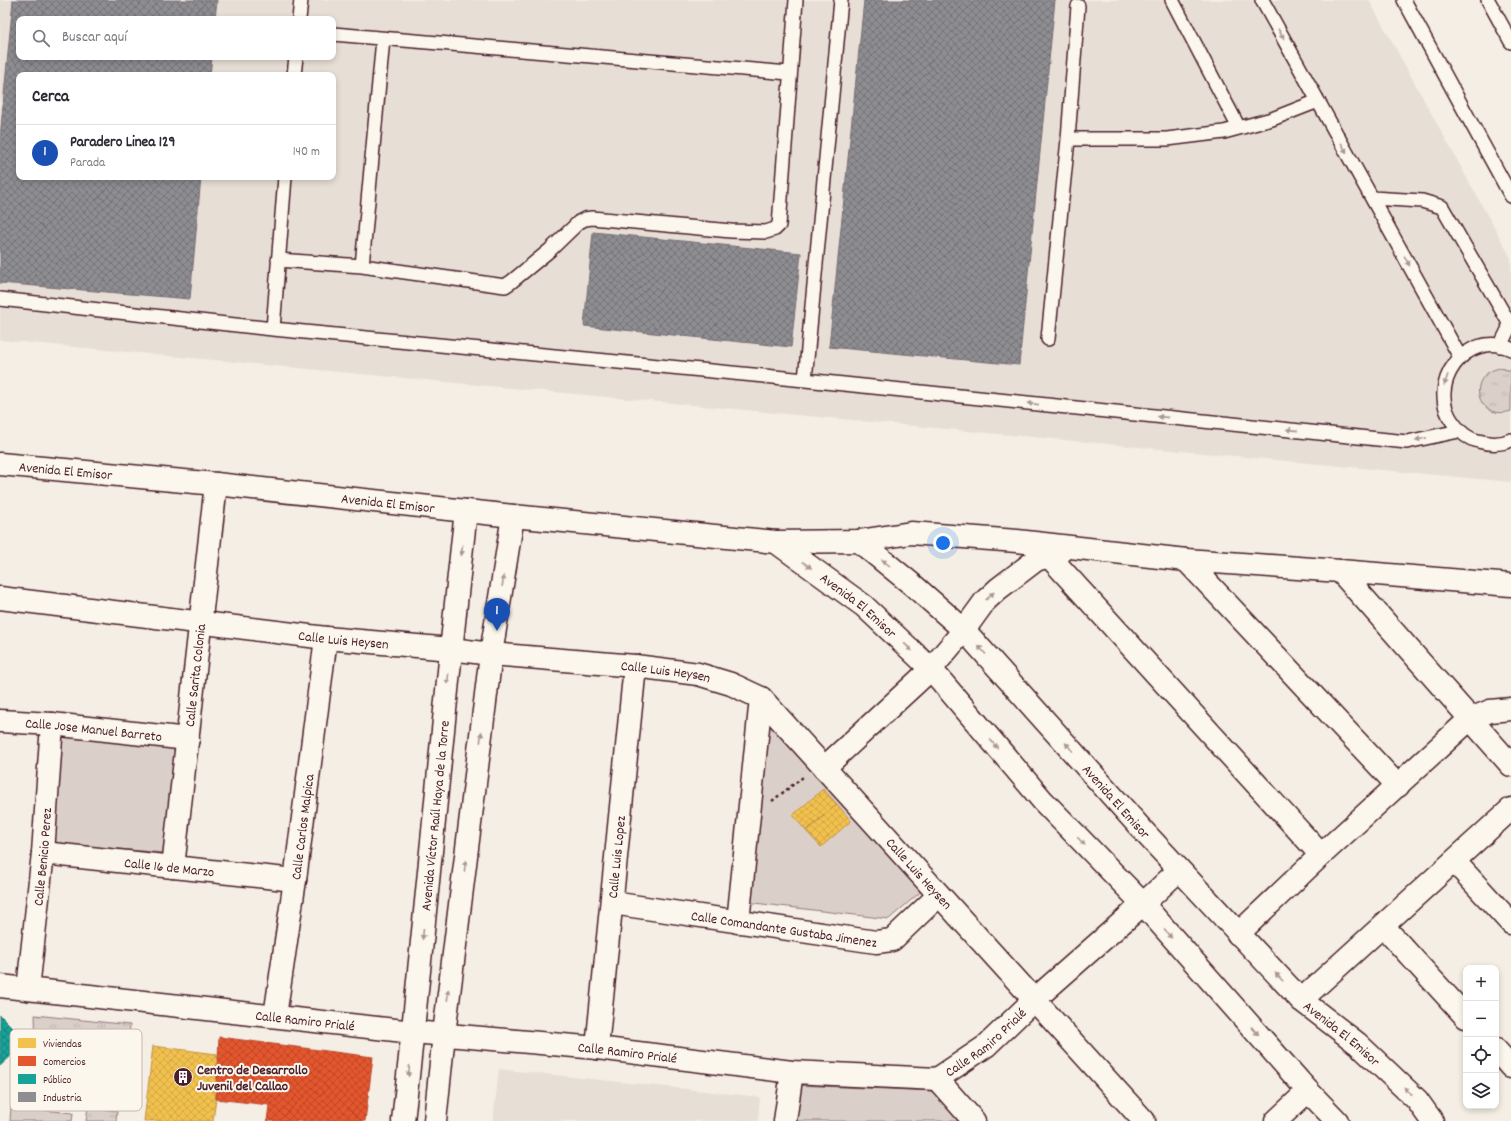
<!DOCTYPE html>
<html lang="es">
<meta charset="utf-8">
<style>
:root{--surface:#fff;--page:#f2f2f3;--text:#2b2b33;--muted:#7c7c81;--line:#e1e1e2;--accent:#4a1f2b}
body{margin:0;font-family:Dekko,sans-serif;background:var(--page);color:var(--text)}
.controls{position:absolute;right:12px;bottom:12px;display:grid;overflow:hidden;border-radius:8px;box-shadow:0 2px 6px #0003}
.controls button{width:36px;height:36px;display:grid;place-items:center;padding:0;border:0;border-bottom:1px solid var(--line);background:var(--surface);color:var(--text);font:20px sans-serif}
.you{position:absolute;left:943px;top:543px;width:14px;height:14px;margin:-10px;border:3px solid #fff;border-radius:50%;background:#1a73e8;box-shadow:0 0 0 6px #1a73e833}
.badge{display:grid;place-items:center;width:26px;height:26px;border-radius:50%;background:var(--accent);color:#fff;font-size:13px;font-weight:700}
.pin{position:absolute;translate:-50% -33px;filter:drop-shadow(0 1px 2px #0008)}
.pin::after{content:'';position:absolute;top:21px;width:14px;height:12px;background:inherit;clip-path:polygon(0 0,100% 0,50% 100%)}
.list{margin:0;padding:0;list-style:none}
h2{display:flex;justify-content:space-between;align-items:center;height:52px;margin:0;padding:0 16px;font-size:17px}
h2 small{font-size:13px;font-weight:400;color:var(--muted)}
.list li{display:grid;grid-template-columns:26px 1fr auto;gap:12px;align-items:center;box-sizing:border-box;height:56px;padding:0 16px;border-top:1px solid var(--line)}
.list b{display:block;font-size:15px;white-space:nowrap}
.list p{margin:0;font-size:13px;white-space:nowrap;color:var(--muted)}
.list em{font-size:13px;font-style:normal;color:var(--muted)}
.icon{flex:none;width:22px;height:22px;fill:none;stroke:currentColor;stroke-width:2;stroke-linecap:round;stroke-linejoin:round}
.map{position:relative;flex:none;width:1511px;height:1121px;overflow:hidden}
.search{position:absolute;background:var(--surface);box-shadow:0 2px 6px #0003;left:16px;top:16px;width:320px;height:44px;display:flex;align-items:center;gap:10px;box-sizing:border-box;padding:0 14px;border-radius:8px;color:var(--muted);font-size:15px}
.panel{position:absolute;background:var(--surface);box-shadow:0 2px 6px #0003;left:16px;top:72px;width:320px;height:108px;border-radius:8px}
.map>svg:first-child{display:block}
.built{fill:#e7dfd6;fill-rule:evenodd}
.grass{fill:url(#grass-tufts);stroke:#92787a}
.park{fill:#dbd0c9;stroke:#92787a}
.homes{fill:url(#homes-cross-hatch);stroke:#c09044}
.shops{fill:url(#shops-cross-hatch);stroke:#b6462d}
.public{fill:url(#public-cross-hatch);stroke:#267b77}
.industry{fill:url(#industry-cross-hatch);stroke:#796c73}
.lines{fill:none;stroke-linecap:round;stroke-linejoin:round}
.lane-casing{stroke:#4a1f2b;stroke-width:16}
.street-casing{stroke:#4a1f2b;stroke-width:25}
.path{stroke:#4a1f2b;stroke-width:2.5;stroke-dasharray:3 3;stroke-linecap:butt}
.lane{stroke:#fbf7ec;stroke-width:13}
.street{stroke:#fbf7ec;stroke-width:22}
.oneway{fill:#ab9695}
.labels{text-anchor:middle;stroke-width:4;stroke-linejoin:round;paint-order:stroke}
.street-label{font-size:14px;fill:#4a1f2b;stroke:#fbf7ec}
.poi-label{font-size:14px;font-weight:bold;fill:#4a1f2b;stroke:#fbf7ec;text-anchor:start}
.key{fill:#fbf7ec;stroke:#c6b6b2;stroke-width:1}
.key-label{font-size:11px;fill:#4a1f2b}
</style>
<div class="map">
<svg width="1511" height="1121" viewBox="0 0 1511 1121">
<defs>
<pattern id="grass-tufts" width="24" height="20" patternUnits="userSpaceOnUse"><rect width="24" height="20" fill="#dbd0c9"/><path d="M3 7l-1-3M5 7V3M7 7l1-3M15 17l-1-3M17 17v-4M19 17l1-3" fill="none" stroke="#bdb2ad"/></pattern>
<pattern id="homes-cross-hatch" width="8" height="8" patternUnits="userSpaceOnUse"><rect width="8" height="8" fill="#f2c14e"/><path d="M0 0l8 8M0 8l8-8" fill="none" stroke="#d1a544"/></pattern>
<pattern id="shops-cross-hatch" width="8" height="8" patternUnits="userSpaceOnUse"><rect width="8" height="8" fill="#e4572e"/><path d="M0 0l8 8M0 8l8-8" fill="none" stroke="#bb4727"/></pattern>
<pattern id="public-cross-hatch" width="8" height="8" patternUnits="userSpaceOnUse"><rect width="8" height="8" fill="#17a398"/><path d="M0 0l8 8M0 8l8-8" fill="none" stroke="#17847c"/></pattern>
<pattern id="industry-cross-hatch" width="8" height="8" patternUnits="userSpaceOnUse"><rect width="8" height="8" fill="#8d8d92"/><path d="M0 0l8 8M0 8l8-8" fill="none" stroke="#757377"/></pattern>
</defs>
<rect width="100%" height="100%" fill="#f4eee4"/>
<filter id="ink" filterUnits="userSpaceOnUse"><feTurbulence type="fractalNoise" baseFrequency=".025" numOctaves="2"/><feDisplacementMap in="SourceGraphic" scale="8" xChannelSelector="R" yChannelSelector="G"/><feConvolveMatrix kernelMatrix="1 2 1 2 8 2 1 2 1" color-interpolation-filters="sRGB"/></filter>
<g filter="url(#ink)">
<path class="built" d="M0 0H1369L1511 258V482L0 340ZM19 19H333V57H19ZM19 75H333V177H19Z
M499 1069 760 1097 758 1121H493Z"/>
<path class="grass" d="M1500 368 1511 371V411C1477 422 1464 375 1500 368Z
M35 1015 130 1025 123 1090 37 1078Z
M88 1107 117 1111 116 1121H86Z"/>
<path class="park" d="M773 722 924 889 889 919 746 902 765 726Z
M58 729 176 743 165 853 48 843Z
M794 1085 933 1091 959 1121H790Z
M11 1107 73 1113 72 1121H10Z"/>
<path class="homes" d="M823 789 837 804 806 831 793 815Z
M837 804 851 821 821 847 806 831Z
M153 1046 217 1054 216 1099 213 1121H144Z"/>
<path class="shops" d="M219 1037 373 1057 365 1121H267L269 1105 216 1099Z"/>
<path class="public" d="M0 1015 14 1029 13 1054 0 1066Z"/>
<path class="industry" d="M13 0H217L215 19H19V57H212L210 75H19V177H201L190 299 0 283V137Z
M864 0H1055L1019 365 829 347Z
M593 232 801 253 791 347 584 326Z"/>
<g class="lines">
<g class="lane-casing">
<path id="lane" d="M1172 0 1239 128
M1262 0 1460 357
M1404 0 1511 196
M1488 0 1511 42
M299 19 301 0
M333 34 789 73
M383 39 362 266 505 286 511 282 550 250 579 222 585 219 592 218 731 231 766 232 775 229 779 225 796 0
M294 75 296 57
M1068 139 1078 6
M1372 198 1422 201 1442 207 1508 321 1509 328 1500 346
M278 260 362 266
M0 299 273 329 805 380 1407 442 1459 431
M273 329 285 177
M1048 339 1068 139H1167L1224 132 1272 119 1318 101
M1511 349C1466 328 1424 386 1454 424 1460 432 1468 439 1478 441 1489 444 1500 445 1511 440
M805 380 841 0"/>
</g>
<g class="street-casing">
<g id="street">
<path id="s1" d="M0 464 216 484 513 516 776 542 859 541 911 533 1017 541 1186 560 1340 571 1511 585"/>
<path id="s2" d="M859 541 914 586 964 630 1147 835 1301 1000 1358 1044 1417 1100 1432 1121"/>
<path id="s3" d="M776 542 864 606 931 669 1043 801 1143 904 1308 1091 1337 1121"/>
<path d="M1048 555 1321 855"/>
<path d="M1186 560 1398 786"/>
<path d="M1340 571 1511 765"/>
<path id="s4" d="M0 598 326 638 451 649 491 654 635 666 698 674 731 684 761 698 1144 1121"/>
<path id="s5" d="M0 721 52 724 188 739"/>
<path d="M824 768 931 669 964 630 985 601 998 589 1036 560 1061 552"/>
<path id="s6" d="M43 853 295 880"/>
<path d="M1454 861 1511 923"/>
<path id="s7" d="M173 867 216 484"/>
<path id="s8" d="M612 903 876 942 892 940 939 895"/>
<path d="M738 922 761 698"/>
<path d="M1383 926 1466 1017"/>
<path d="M1238 934 1321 855 1470 719 1490 711 1511 709"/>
<path id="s9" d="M0 986 413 1032 597 1048 792 1072 937 1079 986 1046 1034 1000 1143 904 1179 870"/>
<path id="s10" d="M28 989 43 853 52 724"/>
<path d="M1301 1000 1511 809"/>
<path id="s11" d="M275 1016 295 880 326 638"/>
<path id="s12" d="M597 1048 635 666"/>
<path d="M1496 1050 1511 1067"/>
<path d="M937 1079 974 1121"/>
<path id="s13" d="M403 1121C426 918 443 714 466 511"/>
<path d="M435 1121 444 1034 491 654 513 516"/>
<path d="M785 1121 792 1072"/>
<path d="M1276 1121 1308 1091"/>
</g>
</g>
<path class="path" d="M772 801 803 777"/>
<use href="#lane" class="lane"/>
<use href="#street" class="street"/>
</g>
<defs><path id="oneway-solid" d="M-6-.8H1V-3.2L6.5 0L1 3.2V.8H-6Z"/></defs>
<g class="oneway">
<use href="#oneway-solid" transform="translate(1281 34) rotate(61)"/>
<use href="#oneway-solid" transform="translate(1344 148) rotate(61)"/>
<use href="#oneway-solid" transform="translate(1407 261) rotate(61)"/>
<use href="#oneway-solid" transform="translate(1446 380) rotate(109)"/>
<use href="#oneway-solid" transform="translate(1033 404) rotate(-174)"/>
<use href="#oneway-solid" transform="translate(1163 417) rotate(-174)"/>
<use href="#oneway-solid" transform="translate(1292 430) rotate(-174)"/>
<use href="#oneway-solid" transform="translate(1421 439) rotate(169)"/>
<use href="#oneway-solid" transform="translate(462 550) rotate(96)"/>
<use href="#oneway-solid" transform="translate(886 563) rotate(-141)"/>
<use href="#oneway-solid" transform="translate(807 565) rotate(36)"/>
<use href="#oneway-solid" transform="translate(503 581) rotate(-81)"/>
<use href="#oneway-solid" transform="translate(990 596) rotate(-44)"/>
<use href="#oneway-solid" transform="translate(908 647) rotate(44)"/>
<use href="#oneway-solid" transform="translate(982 650) rotate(-132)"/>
<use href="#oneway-solid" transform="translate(448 679) rotate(96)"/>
<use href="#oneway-solid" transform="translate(481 737) rotate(-83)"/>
<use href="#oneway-solid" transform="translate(994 744) rotate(50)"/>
<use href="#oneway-solid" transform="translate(1069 747) rotate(-132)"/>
<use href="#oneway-solid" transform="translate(1081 841) rotate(46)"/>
<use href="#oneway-solid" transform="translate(465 866) rotate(-83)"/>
<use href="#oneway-solid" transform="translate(423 934) rotate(96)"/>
<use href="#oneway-solid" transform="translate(1168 934) rotate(48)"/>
<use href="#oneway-solid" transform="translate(1279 977) rotate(-134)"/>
<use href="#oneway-solid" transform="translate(448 995) rotate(-83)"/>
<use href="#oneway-solid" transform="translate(1255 1031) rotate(48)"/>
<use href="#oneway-solid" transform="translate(409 1071) rotate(96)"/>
<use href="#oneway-solid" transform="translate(1408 1091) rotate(-136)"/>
</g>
</g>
<defs>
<g id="building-disc" transform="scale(1)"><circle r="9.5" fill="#4a1f2b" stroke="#fbf7ec"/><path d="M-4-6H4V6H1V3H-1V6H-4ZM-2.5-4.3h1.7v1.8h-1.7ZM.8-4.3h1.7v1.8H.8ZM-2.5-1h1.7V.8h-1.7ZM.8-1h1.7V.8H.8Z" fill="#fff"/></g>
</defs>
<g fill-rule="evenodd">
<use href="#building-disc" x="183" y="1077"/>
</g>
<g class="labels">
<g class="street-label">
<text dy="5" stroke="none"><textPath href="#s1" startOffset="66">Avenida El Emisor</textPath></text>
<text dy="5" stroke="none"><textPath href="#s1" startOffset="390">Avenida El Emisor</textPath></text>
<text dy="5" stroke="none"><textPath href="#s3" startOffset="104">Avenida El Emisor</textPath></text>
<text dy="5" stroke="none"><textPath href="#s4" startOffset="346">Calle Luis Heysen</textPath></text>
<text dy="5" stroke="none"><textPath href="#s4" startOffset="670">Calle Luis Heysen</textPath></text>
<text dy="5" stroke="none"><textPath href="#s7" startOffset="193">Calle Sarita Colonia</textPath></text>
<text dy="5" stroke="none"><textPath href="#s5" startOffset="94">Calle Jose Manuel Barreto</textPath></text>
<text dy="5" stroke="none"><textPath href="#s2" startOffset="367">Avenida El Emisor</textPath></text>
<text dy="5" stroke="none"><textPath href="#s13" startOffset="307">Avenida Víctor Raúl Haya de la Torre</textPath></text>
<text dy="5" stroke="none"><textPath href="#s11" startOffset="191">Calle Carlos Malpica</textPath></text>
<text dy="5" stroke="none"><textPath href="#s10" startOffset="133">Calle Benicio Perez</textPath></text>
<text dy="5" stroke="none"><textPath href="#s12" startOffset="192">Calle Luis Lopez</textPath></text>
<text dy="5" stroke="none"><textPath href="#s6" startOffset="127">Calle 16 de Marzo</textPath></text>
<text dy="5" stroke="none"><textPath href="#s4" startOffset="1006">Calle Luis Heysen</textPath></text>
<text dy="5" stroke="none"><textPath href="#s8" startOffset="174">Calle Comandante Gustaba Jimenez</textPath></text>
<text dy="5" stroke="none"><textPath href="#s9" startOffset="307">Calle Ramiro Prialé</textPath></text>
<text dy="5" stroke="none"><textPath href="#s2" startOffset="691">Avenida El Emisor</textPath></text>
<text dy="5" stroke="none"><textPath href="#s9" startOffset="1003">Calle Ramiro Prialé</textPath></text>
<text dy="5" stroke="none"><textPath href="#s9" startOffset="631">Calle Ramiro Prialé</textPath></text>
</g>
<g class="poi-label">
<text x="197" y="1074">Centro de Desarrollo<tspan x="197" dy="16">Juvenil del Callao</tspan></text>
</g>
</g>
<rect x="10" y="1029" width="132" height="82" rx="6" class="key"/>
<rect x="18" y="1038" width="18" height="10" fill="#f2c14e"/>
<rect x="18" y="1056" width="18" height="10" fill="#e4572e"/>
<rect x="18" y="1074" width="18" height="10" fill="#17a398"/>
<rect x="18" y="1092" width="18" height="10" fill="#8d8d92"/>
<g class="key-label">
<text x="43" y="1047">Viviendas</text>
<text x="43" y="1065">Comercios</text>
<text x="43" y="1083">Público</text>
<text x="43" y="1101">Industria</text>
</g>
</svg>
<div class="controls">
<button>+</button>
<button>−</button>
<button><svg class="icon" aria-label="locate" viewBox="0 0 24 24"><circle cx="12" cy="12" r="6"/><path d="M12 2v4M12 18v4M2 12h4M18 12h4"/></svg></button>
<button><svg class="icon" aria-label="layers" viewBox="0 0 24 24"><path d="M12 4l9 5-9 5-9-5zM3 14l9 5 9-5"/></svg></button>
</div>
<div class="you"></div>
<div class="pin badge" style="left:497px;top:631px;background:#1a4fb4">1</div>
<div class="search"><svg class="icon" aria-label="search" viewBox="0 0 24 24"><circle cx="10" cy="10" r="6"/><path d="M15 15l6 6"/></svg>Buscar aquí</div>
<section class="panel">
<h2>Cerca<small></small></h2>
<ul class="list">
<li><span class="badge" style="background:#1a4fb4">1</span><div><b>Paradero Linea 129</b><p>Parada</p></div><em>140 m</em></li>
</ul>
</section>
</div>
